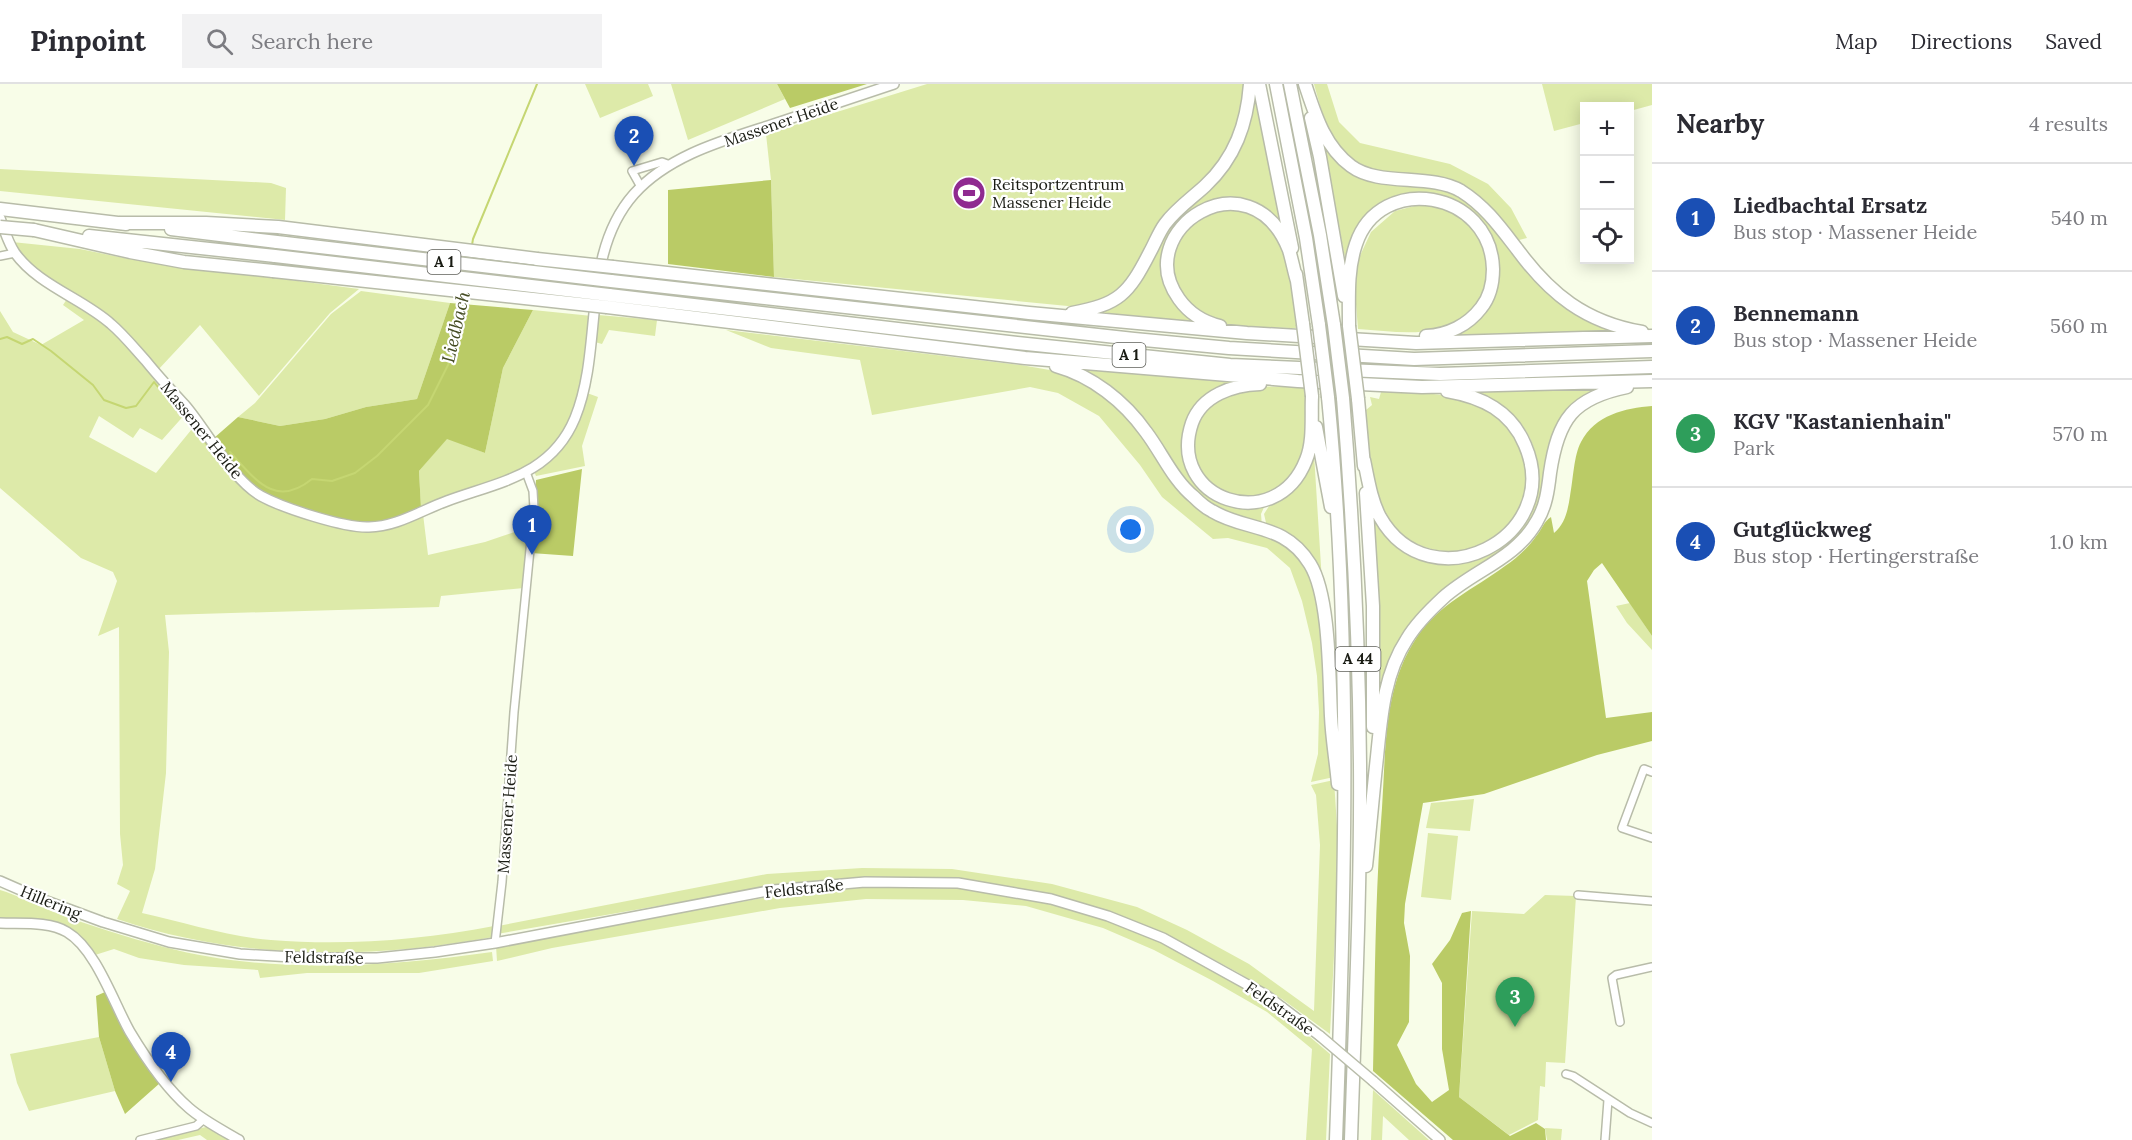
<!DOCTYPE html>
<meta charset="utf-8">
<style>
:root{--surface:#fff;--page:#f2f2f3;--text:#2b2b33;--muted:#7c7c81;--line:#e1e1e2;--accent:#7c3aed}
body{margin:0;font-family:Lora,serif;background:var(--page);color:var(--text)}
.controls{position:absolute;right:18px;top:18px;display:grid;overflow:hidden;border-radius:0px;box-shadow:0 3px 15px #0003}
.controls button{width:54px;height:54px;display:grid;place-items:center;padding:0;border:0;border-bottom:2px solid var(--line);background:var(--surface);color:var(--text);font:30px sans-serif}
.you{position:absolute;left:1131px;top:446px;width:21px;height:21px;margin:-15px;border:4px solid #fff;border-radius:50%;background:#1a73e8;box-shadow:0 0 0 9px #1a73e833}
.badge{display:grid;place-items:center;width:39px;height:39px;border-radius:50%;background:var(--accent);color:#fff;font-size:20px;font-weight:700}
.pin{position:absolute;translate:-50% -50px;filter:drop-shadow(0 2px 3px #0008)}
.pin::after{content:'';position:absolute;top:32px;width:21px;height:18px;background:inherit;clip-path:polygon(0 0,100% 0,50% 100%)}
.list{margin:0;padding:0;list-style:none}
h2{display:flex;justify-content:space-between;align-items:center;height:78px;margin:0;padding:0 24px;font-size:26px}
h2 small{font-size:20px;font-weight:400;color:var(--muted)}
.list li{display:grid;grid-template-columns:39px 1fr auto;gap:18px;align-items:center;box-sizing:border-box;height:108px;padding:0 24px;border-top:2px solid var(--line)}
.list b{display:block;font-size:22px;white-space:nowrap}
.list p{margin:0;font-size:20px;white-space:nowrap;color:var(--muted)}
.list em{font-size:20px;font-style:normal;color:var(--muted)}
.icon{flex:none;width:33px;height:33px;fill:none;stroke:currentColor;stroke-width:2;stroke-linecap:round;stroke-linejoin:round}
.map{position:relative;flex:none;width:1652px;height:1056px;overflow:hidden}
header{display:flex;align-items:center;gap:36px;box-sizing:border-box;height:84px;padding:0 30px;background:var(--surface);border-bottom:2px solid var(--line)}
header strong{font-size:28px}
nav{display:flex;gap:33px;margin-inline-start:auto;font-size:21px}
.search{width:420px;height:54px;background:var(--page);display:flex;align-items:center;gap:15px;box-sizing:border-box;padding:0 21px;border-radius:0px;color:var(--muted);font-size:22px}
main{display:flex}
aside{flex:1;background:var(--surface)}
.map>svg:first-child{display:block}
.green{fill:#ddeaa9}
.forest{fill:#bacb66}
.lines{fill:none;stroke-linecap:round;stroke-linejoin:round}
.stream{stroke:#c5d672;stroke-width:2}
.street-casing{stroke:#b8bca9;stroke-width:10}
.secondary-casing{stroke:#b8bca9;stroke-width:12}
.highway-casing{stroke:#b8bca9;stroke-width:15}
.street{stroke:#fff;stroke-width:7}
.secondary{stroke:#fff;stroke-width:9}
.highway{stroke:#fff;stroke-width:12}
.secondary-bridge-casing{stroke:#b8bca9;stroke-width:12;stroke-linecap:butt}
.highway-bridge-casing{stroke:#b8bca9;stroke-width:15;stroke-linecap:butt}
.secondary-bridge{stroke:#fff;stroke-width:9}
.highway-bridge{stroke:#fff;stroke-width:12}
.labels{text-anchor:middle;stroke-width:4.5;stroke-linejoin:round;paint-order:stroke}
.shield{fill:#fff;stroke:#5f605a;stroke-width:1.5}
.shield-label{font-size:15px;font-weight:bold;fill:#1a1c14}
.street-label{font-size:16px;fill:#1a1c14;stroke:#fff}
.poi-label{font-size:16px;fill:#1a1c14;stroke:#fff;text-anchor:start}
.water-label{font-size:18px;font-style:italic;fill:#444b22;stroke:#fff}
</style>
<header>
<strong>Pinpoint</strong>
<div class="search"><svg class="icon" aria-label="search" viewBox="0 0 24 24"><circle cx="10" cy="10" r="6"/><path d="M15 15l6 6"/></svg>Search here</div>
<nav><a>Map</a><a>Directions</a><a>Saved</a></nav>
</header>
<main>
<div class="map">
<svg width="1652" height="1056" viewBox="0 0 1652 1056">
<rect width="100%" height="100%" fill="#f8fde8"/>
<path class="green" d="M585 0H648L653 12 600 34Z
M671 0H777L785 15 688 56Z
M927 0H1244L1240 38 1226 69 1198 101 1118 208 1104 216 1078 223 774 193 771 96 766 50Z
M1314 0H1327L1339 38 1360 59 1450 80 1488 100 1511 124 1527 154 1519 156C1500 134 1483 110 1455 99 1430 89 1403 91 1378 86 1335 77 1324 37 1314 0Z
M1542 0H1652V21L1630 27V22H1584V39L1554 47Z
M1254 9H1257L1283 144 1237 117 1176 145 1171 207 1208 241 1092 230 1111 223 1166 144 1208 102Z
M1322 55 1343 80 1443 105 1466 114 1481 126 1541 200 1628 250 1457 253C1559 189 1453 57 1371 130 1363 137 1351 168 1346 179Z
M0 85 271 99 286 104 285 136 0 107Z
M1422 120C1431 121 1442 121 1449 125 1481 143 1499 181 1480 215 1476 223 1467 234 1458 238 1428 254 1391 247 1358 245L1355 208 1358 176 1371 148 1395 127Z
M1223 126H1238L1253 130 1264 136 1285 167 1291 193 1297 244C1269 243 1236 246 1209 235 1200 231 1194 225 1188 217 1158 180 1178 137 1223 126Z
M12 158 80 165 129 175 359 205 330 229 259 312 200 241 157 287 121 246 71 212 26 178Z
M361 207 450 219 417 315 366 323 325 335 280 342 238 333 255 319 331 230Z
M67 215 107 239 187 328 162 356 140 344 133 354 99 332 89 353 156 389 196 340 215 365 423 430 428 471 485 458 529 443 524 504 441 512 439 523 165 531 169 568 166 689 155 785 142 829C184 838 228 853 271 856 346 862 420 856 494 842L493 853C368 876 238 876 117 835L130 807 117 800 123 781 120 750 119 543 98 552 117 497 113 488 81 474 0 404V227L13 248 41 261 84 236 63 221Z
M533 226 592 232C584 289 579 353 525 386 516 391 504 394 495 397 470 406 446 415 421 424L419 387 447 354 485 369 503 284Z
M598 231 657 236 655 252 609 246 602 260 595 258Z
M726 246 1021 281 1061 288 1096 305 1125 328 1189 415 1272 451 1294 465 1308 482 1319 512 1334 693 1311 698 1318 670 1319 628 1317 592 1312 559 1302 517 1290 484 1267 464 1228 454 1213 455 1162 413 1140 381 1099 332 1058 309 1030 303 872 331 860 276 771 264Z
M1072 281 1233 297C1207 308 1180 328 1183 360 1184 372 1200 395 1206 408L1265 421 1261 430 1262 442 1215 425 1194 410 1148 345Z
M1304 302 1308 339 1305 371 1291 397 1259 415 1218 407 1195 382 1193 345 1211 317 1251 303Z
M1598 304 1574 322 1534 436 1517 459 1428 519 1408 544 1381 613 1374 433C1386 442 1423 474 1433 477 1510 497 1570 395 1518 336 1506 323 1492 315 1477 307Z
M1381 308C1417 308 1460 308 1492 328 1509 338 1517 352 1523 371 1533 403 1520 436 1493 454 1489 458 1483 463 1478 464 1454 473 1420 466 1401 450 1394 444 1386 432 1381 424 1368 403 1369 352 1366 326L1372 321 1370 313 1379 315Z
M587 309 598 313 582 362 585 382 536 392 534 387 550 374Z
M1314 370 1322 498 1313 479 1267 443 1264 430 1271 419Z
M1630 519 1652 552V566L1627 539 1616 522Z
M1334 696 1339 773 1330 950 1282 915 1237 888 1168 851 1116 830 1051 810 955 794 865 793 773 802 497 850 498 842 767 790 862 784 952 785 1052 800 1137 823 1187 846 1249 880 1314 927 1320 761 1316 711 1311 701Z
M1474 715 1470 747 1426 744 1431 719Z
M1428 749 1458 752 1451 816 1421 813Z
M865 803 962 804 1048 820 1106 836 1163 858 1228 892 1275 923 1330 970 1326 1056H1306L1312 965 1267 928 1213 897 1154 866 1103 844 1026 822 963 816 866 815 780 824 552 864 497 877 496 862 774 812Z
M0 806C17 811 34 820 51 827 88 841 126 853 164 863 271 891 384 883 492 868L493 877 419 889H307L260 894 258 886 184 881 139 874 114 865 95 871 84 856 71 846 0 836Z
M1545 811 1576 812 1565 979 1546 978 1545 1003 1540 1002 1538 1036 1509 1051 1459 1013 1472 827 1524 830Z
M99 953 115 1007 29 1027 17 999 10 970Z
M1373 1006 1429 1056H1409L1383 1032 1382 1056H1371Z
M206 1043 228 1056H207L200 1051 178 1056H148Z
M1545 1044 1562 1045 1561 1056H1547Z"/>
<path class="forest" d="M777 0H867L790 24Z
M771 96 774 193 668 180V106Z
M450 219 533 226 503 284 485 369 447 355 419 387 421 424C409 429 395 437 382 439 363 441 346 436 328 432 266 417 251 407 214 354L238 333 280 342 325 335 366 323 417 315Z
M1652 322V552L1602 479 1594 486 1587 497 1606 634 1652 628V657L1597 671 1484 710 1423 719 1405 820 1404 839 1410 872 1409 938 1397 961 1416 1000 1432 1018 1449 1006 1442 965V899L1432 880 1450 856 1462 829 1471 827 1459 1013 1510 1052 1536 1039 1545 1045 1546 1056H1453L1373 987C1375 899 1375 811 1382 724 1386 665 1383 603 1417 553 1439 520 1474 505 1505 482 1517 474 1529 463 1537 451 1542 445 1544 437 1551 433L1554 449C1565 440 1568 426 1570 412 1573 397 1574 370 1581 358 1595 331 1625 324 1652 322Z
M582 385 573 472 531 469 536 396Z
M105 908 160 999 125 1030 115 1007 99 953 96 912Z"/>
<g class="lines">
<path class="stream" d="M472 161 473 155 537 0
M0 255 7 253 22 260 33 255 51 267 93 301 104 316 126 324 136 322 154 298 158 303
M162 307 186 335
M191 341 214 369
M230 368C255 395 275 425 312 395L332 397 355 389 377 372 428 321 450 277 465 212"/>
<g class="street-casing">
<path id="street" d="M641 103 632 87 662 78 670 81
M0 172 15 169
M1652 688 1644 685 1622 744 1652 754
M1578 811 1652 817
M495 859 502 798 514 628 534 425 533 407 526 388
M1620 938 1612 894 1616 891 1652 883
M1566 990 1573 992 1630 1029 1652 1039
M140 1056 196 1042 204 1035
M1605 1056 1608 1016"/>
</g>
<g class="secondary-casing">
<path id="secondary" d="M0 134C4 145 8 159 15 169 39 202 82 214 111 240 124 251 135 265 146 277 158 292 171 306 184 320 207 346 231 395 261 412 283 424 344 444 369 443 396 443 422 426 447 417 498 398 551 392 575 334 604 263 580 171 634 110 671 69 729 55 780 38 818 25 856 13 894 0
M0 797 41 815 103 838 169 858 240 870 309 874H377L435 868 495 859 773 806 865 798 958 799 1051 815 1108 832 1163 854 1266 911 1320 952
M0 839C21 840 49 837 67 848 96 865 114 920 130 948 145 973 167 1005 189 1024 204 1037 222 1046 239 1056
M1373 997 1440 1056"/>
</g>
<g class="highway-casing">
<path id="highway" d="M1259 0 1292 164
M1276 0 1306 154 1319 241
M1290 0 1320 151 1334 241
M1305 0C1315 30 1324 62 1351 82 1379 103 1430 89 1461 107 1485 122 1500 143 1517 165 1550 210 1585 238 1642 248
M1311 34 1320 73 1344 212
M0 125 126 140
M120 139H206L278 143 537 175
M171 145 277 158
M34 146 130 168 184 178 273 187
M89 152 275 172
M613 183 1029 229 1247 249 1416 259 1652 252
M1296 190 1303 240
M611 197 1134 255 1229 264 1414 275 1652 267
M609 211 1017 259 1230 281 1440 290 1652 283
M607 223 1025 274 1298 297 1422 303 1652 297
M1072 229C1119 220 1128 211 1150 168 1155 159 1159 148 1165 140 1176 125 1192 114 1205 102 1235 74 1247 40 1250 0
M1220 242C1203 238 1189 229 1179 215 1129 146 1250 68 1289 166 1292 176 1294 187 1297 197
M1349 242C1349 215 1347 186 1356 160 1380 88 1491 106 1493 185 1493 198 1490 213 1481 224 1468 241 1448 251 1426 252
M1056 282C1092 292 1124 317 1146 348 1162 369 1173 396 1194 413 1199 418 1206 424 1212 427 1247 448 1284 438 1310 480 1330 512 1329 593 1331 632 1332 655 1336 677 1338 700
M1260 300C1233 301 1202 311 1192 339 1166 416 1276 453 1306 376 1314 357 1311 332 1312 312
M1328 313C1352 560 1345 808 1336 1056
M1343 314C1353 436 1359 558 1360 680 1361 805 1355 931 1351 1056
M1358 315 1364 382
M1316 343 1331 423
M1364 376C1368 395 1371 416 1380 433 1430 521 1565 454 1525 361 1511 327 1482 313 1447 307
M1366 409 1373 522V643
M1366 782C1370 746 1373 709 1377 673 1381 633 1384 590 1407 555 1416 540 1430 526 1443 514 1474 486 1516 475 1537 437 1546 422 1548 406 1550 389 1558 335 1573 314 1627 303"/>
</g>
<use href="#street" class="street"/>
<use href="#secondary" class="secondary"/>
<use href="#highway" class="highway"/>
<g class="secondary-bridge-casing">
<path id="secondary-bridge" d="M1320 952 1373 997"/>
</g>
<g class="highway-bridge-casing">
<path id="highway-bridge" d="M0 143 34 146
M277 158 611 197
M275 172 609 211
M537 175 613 183
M273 187 607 223
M1303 240 1312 312
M1319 241 1328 313
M1334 241 1343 314
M1349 242 1358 315"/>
</g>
<use href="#secondary-bridge" class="secondary-bridge"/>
<use href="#highway-bridge" class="highway-bridge"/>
</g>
<defs>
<g id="stadium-disc" transform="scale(1.725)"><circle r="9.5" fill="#8f2a90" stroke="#fff"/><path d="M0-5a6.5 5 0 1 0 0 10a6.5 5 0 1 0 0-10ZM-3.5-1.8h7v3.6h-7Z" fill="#fff"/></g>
</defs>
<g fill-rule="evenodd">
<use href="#stadium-disc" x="969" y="109"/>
</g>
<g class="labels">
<g class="shield">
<rect x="427.5" y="166" width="33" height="24" rx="4.5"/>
<rect x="1112.5" y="259" width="33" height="24" rx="4.5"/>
<rect x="1335.5" y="563" width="45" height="24" rx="4.5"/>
</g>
<g class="shield-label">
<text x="444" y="183">A 1</text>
<text x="1129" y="276">A 1</text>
<text x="1358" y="580">A 44</text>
</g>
<g class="street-label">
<text transform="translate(781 38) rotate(-19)" y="6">Massener Heide</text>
<text transform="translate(202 346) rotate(51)" y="6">Massener Heide</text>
<text transform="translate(507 730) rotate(-86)" y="6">Massener Heide</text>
<text transform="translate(804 804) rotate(-6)" y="6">Feldstraße</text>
<text transform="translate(51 818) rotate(22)" y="6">Hillering</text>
<text transform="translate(324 873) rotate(1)" y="6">Feldstraße</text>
<text transform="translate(1280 924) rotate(35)" y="6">Feldstraße</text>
</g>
<g class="poi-label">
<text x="992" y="106">Reitsportzentrum<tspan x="992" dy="18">Massener Heide</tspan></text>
</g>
<g class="water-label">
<text transform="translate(456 243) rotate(-77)" y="6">Liedbach</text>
</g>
</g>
</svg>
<div class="controls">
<button>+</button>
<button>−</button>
<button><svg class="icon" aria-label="locate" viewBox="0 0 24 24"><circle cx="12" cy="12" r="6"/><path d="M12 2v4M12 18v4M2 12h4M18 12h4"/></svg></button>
</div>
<div class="you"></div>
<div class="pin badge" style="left:532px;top:471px;background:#1a4fb4">1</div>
<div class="pin badge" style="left:634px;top:82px;background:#1a4fb4">2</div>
<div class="pin badge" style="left:1515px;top:943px;background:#2e9e5b">3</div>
<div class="pin badge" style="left:171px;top:998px;background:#1a4fb4">4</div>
</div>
<aside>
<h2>Nearby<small>4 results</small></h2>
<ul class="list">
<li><span class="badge" style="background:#1a4fb4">1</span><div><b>Liedbachtal Ersatz</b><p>Bus stop · Massener Heide</p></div><em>540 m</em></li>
<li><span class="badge" style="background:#1a4fb4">2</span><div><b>Bennemann</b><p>Bus stop · Massener Heide</p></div><em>560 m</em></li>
<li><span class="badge" style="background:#2e9e5b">3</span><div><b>KGV &quot;Kastanienhain&quot;</b><p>Park</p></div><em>570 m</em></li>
<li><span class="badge" style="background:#1a4fb4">4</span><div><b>Gutglückweg</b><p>Bus stop · Hertingerstraße</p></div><em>1.0 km</em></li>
</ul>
</aside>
</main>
